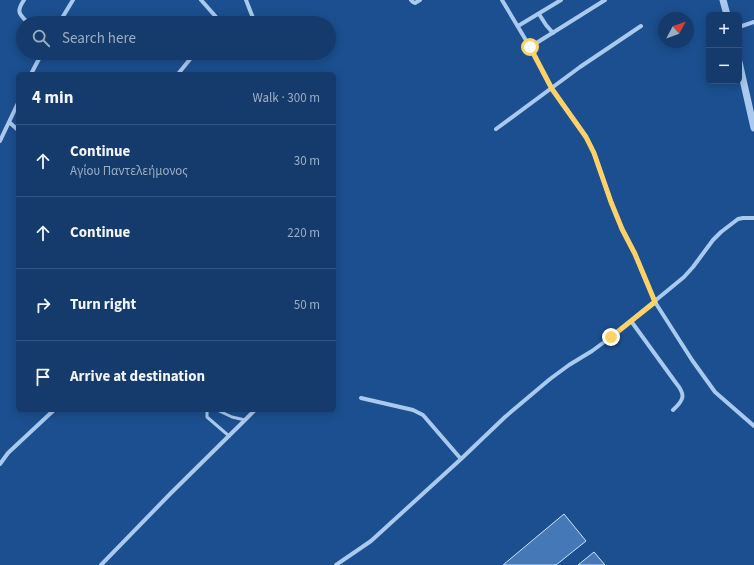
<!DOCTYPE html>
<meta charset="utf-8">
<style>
:root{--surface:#143b6b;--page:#214673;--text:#f1f3f6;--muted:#9dadc1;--line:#33557e}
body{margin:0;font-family:"Source Sans 3",sans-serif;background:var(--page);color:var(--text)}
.controls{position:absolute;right:12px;top:12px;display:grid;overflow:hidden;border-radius:6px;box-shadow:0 2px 10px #0003}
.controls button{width:36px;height:36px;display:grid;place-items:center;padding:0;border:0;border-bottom:1px solid var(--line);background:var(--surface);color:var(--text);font:20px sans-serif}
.compass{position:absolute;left:658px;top:12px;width:36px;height:36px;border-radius:50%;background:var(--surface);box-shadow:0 2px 10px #0003;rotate:49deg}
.stop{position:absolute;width:12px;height:12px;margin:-9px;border:3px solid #ffd166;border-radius:50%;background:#fff}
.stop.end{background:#ffd166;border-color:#fff;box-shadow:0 1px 4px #0008}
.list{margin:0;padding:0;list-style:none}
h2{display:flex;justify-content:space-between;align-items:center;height:52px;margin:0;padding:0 16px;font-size:17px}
h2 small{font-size:13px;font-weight:400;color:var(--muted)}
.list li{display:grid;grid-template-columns:26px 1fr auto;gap:12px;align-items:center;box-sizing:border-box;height:72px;padding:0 16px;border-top:1px solid var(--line)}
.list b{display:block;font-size:15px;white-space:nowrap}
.list p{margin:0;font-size:13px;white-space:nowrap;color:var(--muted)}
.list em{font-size:13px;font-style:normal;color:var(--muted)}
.icon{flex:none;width:22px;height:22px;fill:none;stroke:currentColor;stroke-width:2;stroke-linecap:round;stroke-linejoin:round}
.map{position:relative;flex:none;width:754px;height:565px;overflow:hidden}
.search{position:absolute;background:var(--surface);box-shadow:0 2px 10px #0003;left:16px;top:16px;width:320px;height:44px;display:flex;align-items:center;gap:10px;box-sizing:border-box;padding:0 14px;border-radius:22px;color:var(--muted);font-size:15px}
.panel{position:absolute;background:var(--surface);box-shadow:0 2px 10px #0003;left:16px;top:72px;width:320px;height:340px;border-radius:6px}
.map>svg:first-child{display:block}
.building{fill:#4478b7;stroke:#cfe3fa}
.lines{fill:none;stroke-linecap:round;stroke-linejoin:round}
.service{stroke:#a9c9ee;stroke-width:3}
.minor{stroke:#a9c9ee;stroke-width:4}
.tertiary{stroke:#a9c9ee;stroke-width:7}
.route{stroke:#ffd166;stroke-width:5}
</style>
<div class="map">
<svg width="754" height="565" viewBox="0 0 754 565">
<rect width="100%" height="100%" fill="#1b4f8f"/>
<path class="building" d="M564 514 586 541 556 565H503Z
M594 552 605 565H578Z"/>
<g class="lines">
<path class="service" d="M207 410V417L229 436
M217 410 232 417 245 420"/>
<path class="minor" d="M24 0C16 12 19 14 28 23
M201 0 217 18 219 21 218 23
M246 0 255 23
M411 0 413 2 415 3 420 0
M502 0 530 47 552 89 586 137 594 153 611 202 622 229 635 254 655 302 692 360 715 392 754 426
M539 14 546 25 553 33
M59 23 73 0
M518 26 561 0
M739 27 754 22
M530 47 605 0
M31 74 42 53
M178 74 195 53
M9 122 18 130
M496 129 580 67 641 26
M0 141 18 103
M631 321 676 383C686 395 684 400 673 410
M361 398 413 410 423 415 461 459
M0 464 8 453 54 410
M101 565 171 493 245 420 255 410
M336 565 371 541 461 459 505 417 550 379 569 365 592 351 611 337 684 277 693 267 713 240 721 232 738 219 743 218H754"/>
<path class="tertiary" d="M723 0 727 15
M739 62 754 128"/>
</g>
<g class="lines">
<path class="route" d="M530 47 552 89 586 137 594 153 611 202 622 229 635 254 655 302 611 337"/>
</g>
</svg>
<div class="controls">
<button>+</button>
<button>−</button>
</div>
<svg class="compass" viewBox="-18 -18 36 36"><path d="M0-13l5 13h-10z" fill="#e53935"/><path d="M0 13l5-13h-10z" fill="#9dadc1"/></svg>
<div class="stop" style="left:530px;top:47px"></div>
<div class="stop end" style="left:611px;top:337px"></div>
<div class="search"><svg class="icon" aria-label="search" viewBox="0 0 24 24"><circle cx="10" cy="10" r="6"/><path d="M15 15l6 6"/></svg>Search here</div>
<section class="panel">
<h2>4 min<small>Walk · 300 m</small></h2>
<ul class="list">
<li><svg class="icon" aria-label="ahead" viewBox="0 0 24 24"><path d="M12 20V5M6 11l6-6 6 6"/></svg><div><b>Continue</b><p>Αγίου Παντελεήμονος</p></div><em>30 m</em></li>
<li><svg class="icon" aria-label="ahead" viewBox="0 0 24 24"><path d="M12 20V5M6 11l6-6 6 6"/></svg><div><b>Continue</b></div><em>220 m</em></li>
<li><svg class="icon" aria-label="right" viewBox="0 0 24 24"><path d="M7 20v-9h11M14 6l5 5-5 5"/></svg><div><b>Turn right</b></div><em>50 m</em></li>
<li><svg class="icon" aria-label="arrive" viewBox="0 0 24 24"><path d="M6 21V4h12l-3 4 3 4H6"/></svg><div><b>Arrive at destination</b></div></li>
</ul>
</section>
</div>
